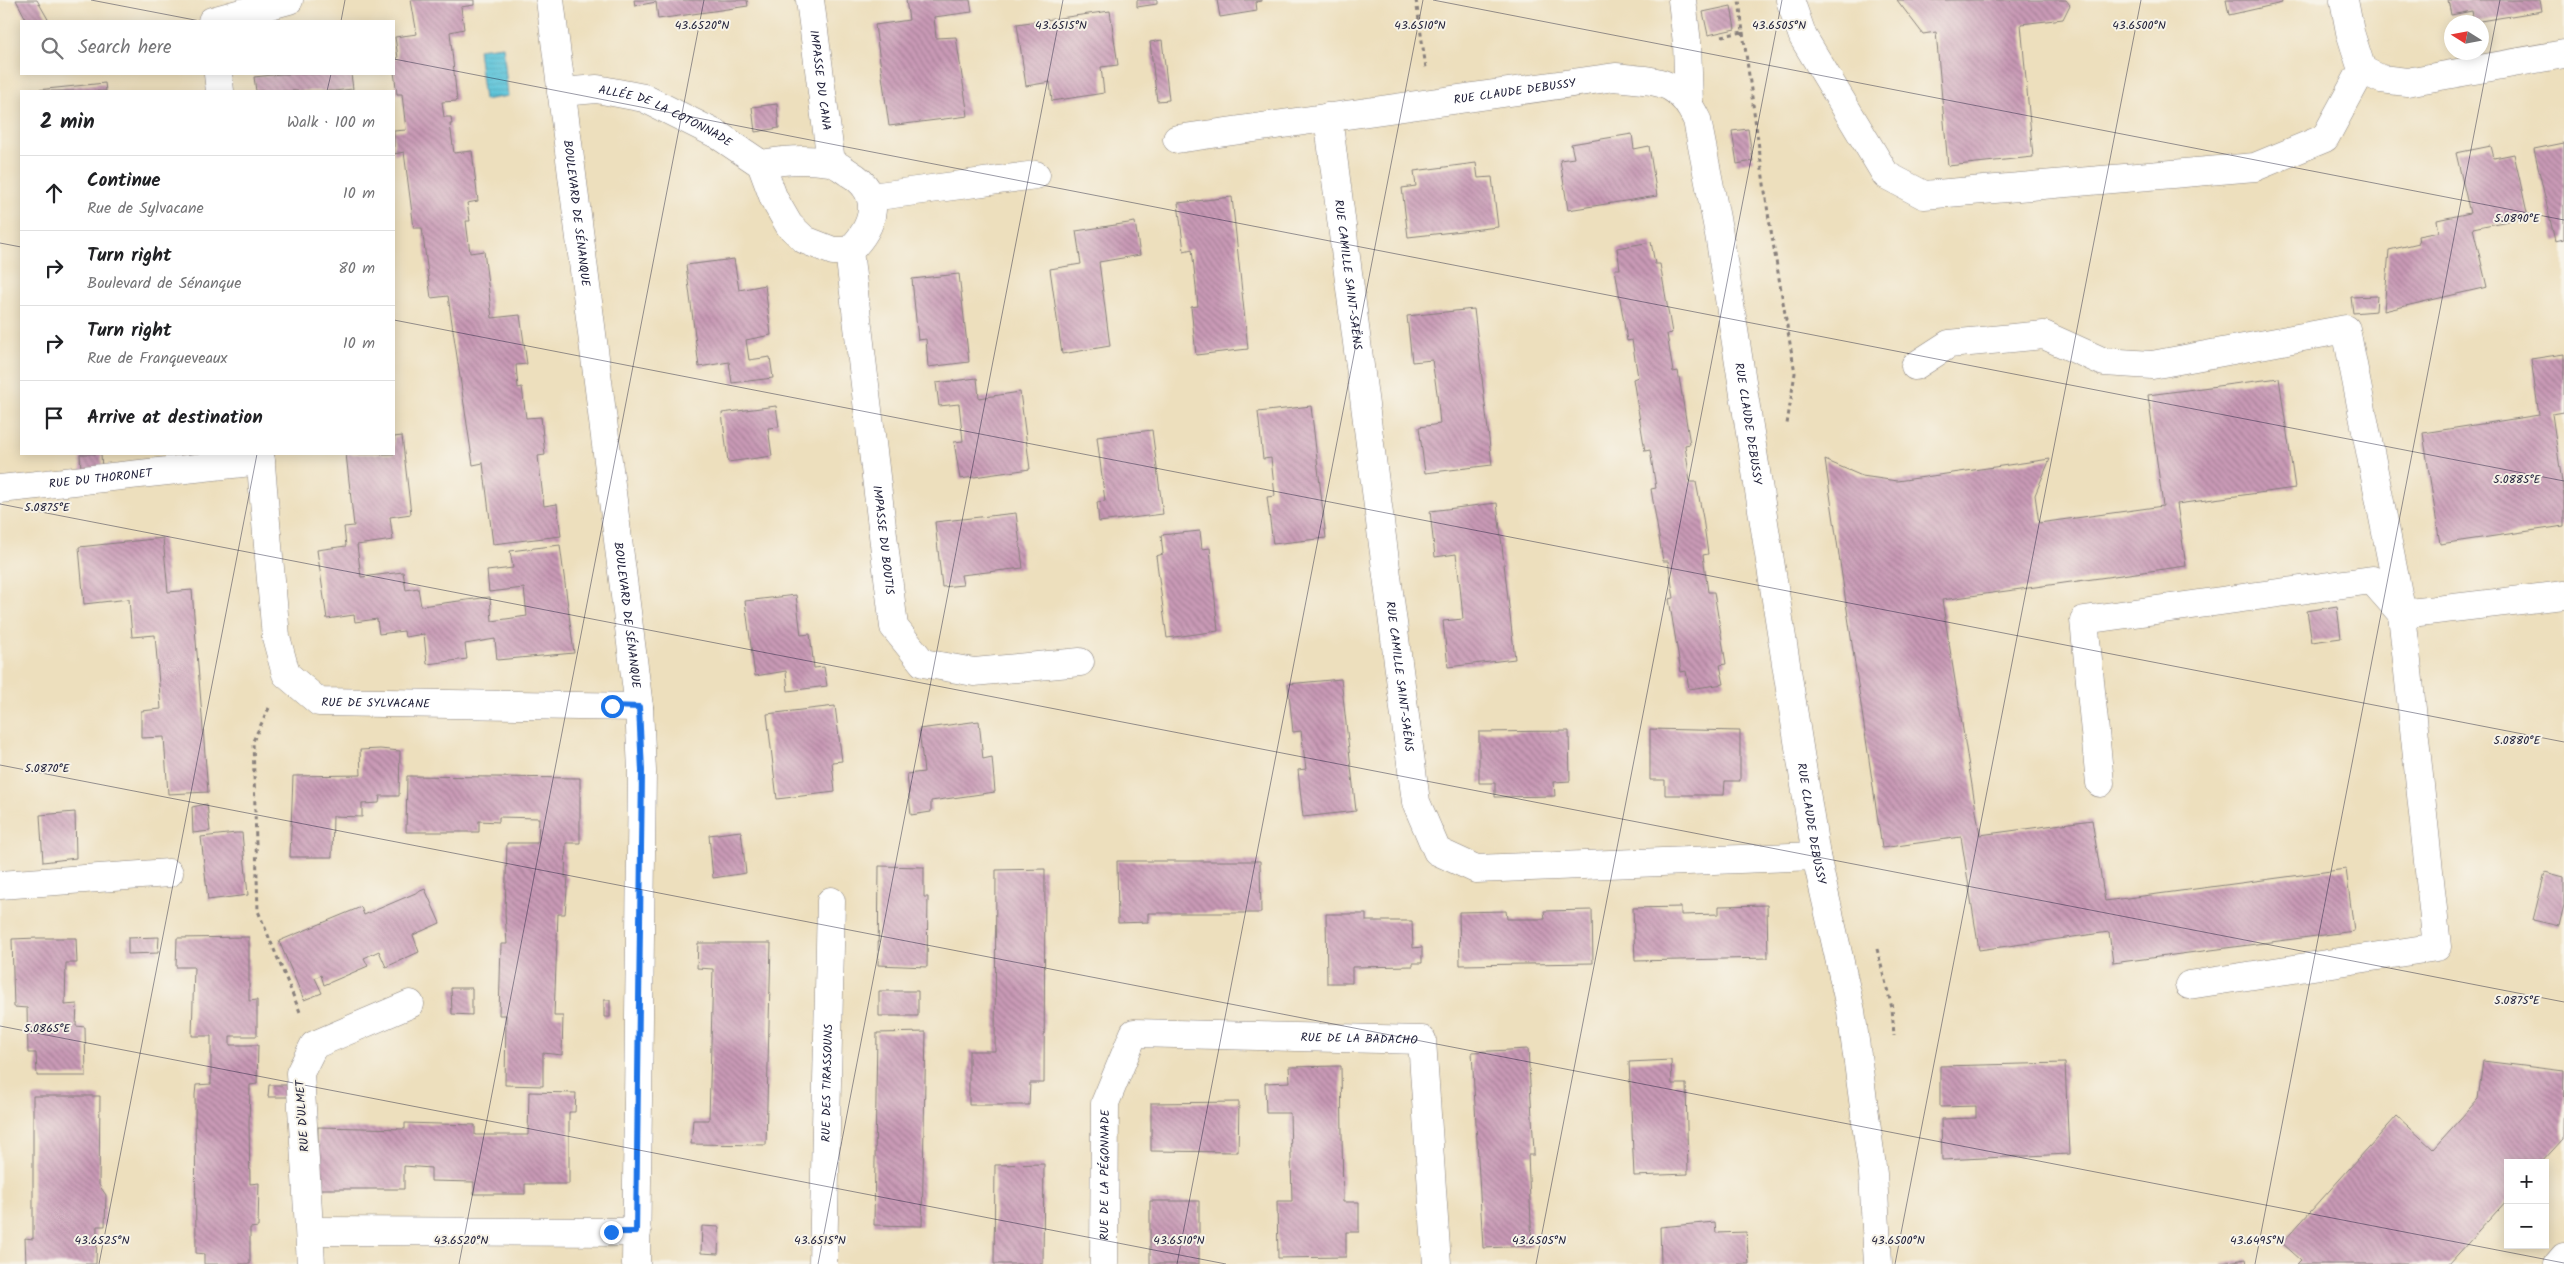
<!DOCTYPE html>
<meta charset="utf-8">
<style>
:root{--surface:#fff;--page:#f2f2f2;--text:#202124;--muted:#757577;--line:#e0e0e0}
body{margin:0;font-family:Kalam,sans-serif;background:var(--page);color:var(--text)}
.controls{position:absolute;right:15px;bottom:15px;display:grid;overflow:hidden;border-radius:0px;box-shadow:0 2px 12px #0003}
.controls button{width:45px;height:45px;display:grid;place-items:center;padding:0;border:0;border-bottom:1px solid var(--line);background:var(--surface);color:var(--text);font:25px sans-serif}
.compass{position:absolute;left:2444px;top:15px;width:45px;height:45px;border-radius:50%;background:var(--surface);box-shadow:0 2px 12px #0003;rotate:281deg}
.stop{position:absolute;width:15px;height:15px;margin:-11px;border:4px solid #1a73e8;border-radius:50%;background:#fff}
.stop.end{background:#1a73e8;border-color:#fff;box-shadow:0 1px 5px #0008}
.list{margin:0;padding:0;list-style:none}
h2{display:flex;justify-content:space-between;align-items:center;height:65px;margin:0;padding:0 20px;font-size:21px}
h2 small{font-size:16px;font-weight:400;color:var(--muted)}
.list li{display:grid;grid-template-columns:32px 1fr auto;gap:15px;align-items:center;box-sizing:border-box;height:75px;padding:0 20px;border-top:1px solid var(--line)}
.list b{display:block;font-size:19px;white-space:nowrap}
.list p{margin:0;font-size:16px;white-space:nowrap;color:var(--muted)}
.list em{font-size:16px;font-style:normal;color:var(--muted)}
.icon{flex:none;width:28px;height:28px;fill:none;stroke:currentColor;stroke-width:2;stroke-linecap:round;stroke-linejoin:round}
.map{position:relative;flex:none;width:2564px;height:1264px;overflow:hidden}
.search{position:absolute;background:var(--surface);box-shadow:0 2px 12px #0003;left:20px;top:20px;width:375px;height:55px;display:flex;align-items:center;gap:12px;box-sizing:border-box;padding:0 18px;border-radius:0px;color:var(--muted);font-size:19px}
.panel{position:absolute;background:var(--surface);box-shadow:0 2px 12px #0003;left:20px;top:90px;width:375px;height:365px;border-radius:0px}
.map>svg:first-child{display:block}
.water{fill:url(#water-rules);stroke:#40748a}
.building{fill:url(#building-back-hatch)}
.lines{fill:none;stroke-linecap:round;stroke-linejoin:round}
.minor-casing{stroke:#88807c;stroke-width:29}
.path{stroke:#88807c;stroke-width:3;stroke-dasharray:4 4;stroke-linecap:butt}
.minor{stroke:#fff;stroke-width:28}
.route{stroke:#1a73e8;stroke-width:6}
.ticks{fill:none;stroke:#22223b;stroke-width:1;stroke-opacity:0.45}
.labels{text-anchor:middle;stroke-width:4;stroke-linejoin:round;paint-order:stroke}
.street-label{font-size:12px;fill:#22223b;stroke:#f7f3e8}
.ticks-label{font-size:12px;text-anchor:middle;fill:#22223b;stroke:#f7f3e8;stroke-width:4;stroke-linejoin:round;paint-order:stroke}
</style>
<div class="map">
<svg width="2564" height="1264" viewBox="0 0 2564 1264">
<defs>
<pattern id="water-rules" width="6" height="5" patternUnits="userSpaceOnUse" patternTransform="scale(1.25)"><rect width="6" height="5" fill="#5dc5da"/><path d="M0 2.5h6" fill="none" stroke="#51a9bc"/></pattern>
<pattern id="building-back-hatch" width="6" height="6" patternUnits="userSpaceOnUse" patternTransform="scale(1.25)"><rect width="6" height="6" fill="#c99ab6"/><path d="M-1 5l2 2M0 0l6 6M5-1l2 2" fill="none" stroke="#a37d95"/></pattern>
</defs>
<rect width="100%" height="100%" fill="#f7f3e8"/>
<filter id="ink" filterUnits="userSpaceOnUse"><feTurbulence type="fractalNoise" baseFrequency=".02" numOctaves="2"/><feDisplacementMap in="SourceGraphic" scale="10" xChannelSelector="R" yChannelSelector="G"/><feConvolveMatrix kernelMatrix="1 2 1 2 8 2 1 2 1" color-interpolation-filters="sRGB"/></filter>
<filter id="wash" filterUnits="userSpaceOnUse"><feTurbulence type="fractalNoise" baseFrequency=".0096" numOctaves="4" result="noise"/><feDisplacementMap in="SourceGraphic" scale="20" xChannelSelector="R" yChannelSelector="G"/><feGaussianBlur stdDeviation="1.12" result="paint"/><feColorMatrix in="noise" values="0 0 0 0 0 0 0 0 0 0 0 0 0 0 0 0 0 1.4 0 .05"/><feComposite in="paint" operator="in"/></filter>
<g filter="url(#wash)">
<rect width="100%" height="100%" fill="#eddfbd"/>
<path class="water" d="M503 46 508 96 484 100 478 49Z"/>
<g id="blocks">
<path class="building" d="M16 0H37L49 21H27Z
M411 0H474V5L461 7 464 29 450 32 457 101 442 102 444 117H451L452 124H450L454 153 472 151 478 201 467 203 470 221H466L470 253 484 251 492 318 520 315 527 364 516 365 518 388 522 387 526 418 541 417 545 455 538 456 544 506 557 504 561 536 493 544 483 463 473 465 448 296 431 298 422 228H414L404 152 394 154V131L406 130 402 94H397L394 72V59L398 58 395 37 417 34Z
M634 0H747L748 6 658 19 656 2 635 6Z
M906 0H970L972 12 934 17 936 38 956 37 968 116 889 126 875 25 909 20Z
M1137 0H1157V4L1137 7Z
M1217 0H1262V1L1256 2 1257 11 1220 17Z
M1897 0H2066L2070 5 2063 19 2021 24 2033 157 1948 166 1936 32 1923 34Z
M2226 0H2281L2282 3 2229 15Z
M2448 0H2540L2542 11 2474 22 2472 11 2451 15Z
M1731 6 1735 29 1708 35 1703 12Z
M1110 11 1118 65 1101 67 1104 93 1052 101 1050 82 1026 86 1017 24Z
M1162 40 1169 100 1157 101 1150 42Z
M281 74H351L353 89 334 91H256L254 77Z
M105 83 106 91H37V90Z
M777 104 779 128 755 132 752 107Z
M1748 129 1753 161 1737 164 1732 131Z
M1632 134 1634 149 1649 146 1657 196 1568 210 1560 160 1574 158 1571 144Z
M2564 143V239L2555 241 2534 149Z
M2491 146 2494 158 2514 154 2528 217 2473 228 2487 287 2384 311 2389 250 2419 243 2418 236 2439 232 2437 220 2470 213 2456 153Z
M1476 163 1478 178 1492 177 1498 227 1408 237 1402 188 1416 186 1414 171Z
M1232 197 1248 349 1196 355 1191 307 1198 306 1192 249 1184 251 1178 203Z
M1135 222 1140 255 1099 262 1110 346 1062 354 1050 269 1081 264 1076 231Z
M1651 242 1655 264H1660L1672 333 1667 334 1673 372 1678 371 1690 444 1685 445 1690 482H1696L1703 518 1708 554 1703 555 1708 592H1714L1726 664 1720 665 1724 684 1689 689 1686 671 1681 672 1669 599 1674 598 1671 580 1668 561H1663L1651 489 1656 488 1650 450 1645 451 1633 379 1638 377 1635 359 1632 340 1627 341 1615 269H1620L1617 248Z
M734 259 739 290 765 285 771 335 746 340 749 360 770 357 773 378 732 383 729 362 699 367 686 265Z
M959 274 969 362 928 367 926 339 918 340 912 279Z
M2377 296 2376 311 2353 313 2351 297Z
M1474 309 1492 465 1425 473 1419 427 1440 424 1437 393 1432 360 1412 362 1407 316Z
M2564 354V412L2552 414 2564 496V526L2440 544 2423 433 2539 415 2531 359Z
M977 378 979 398 1020 392 1030 469 960 479 954 442 963 441 959 404 939 406 936 383Z
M2279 378 2295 488 2177 504 2186 566 1942 600 1980 835 2092 820 2105 901 2346 869 2354 931 2113 963 2109 932 1979 950 1961 837 1882 848 1825 460 1862 476 1897 481 2050 459 2035 495 2039 523 2163 506 2148 395Z
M776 406 779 427 768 428 772 456 728 462 722 413Z
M1311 406 1326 538 1273 544 1267 497 1275 496 1271 458 1263 459 1258 412Z
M1152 430 1163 514 1099 522 1097 502 1105 501 1097 437Z
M402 436 411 514 390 517 393 540 357 545 361 577 403 572 406 590 418 588 421 606 490 597 492 621 527 616 524 588 489 592 487 571 513 568 510 551 560 545 574 653 497 660 495 639 465 644 467 659 427 664 424 634 405 637 404 631 379 634 377 619 355 622 354 615 327 619 317 550 346 546 344 527 354 526 346 454H394V437Z
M80 454H101L102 469 81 471Z
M1497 503 1515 659 1448 667 1443 621 1463 619 1460 586 1456 554 1435 557 1430 511Z
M1016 513 1023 568 961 575 963 585 942 587 935 522Z
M1200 531 1202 549 1210 548 1218 631 1167 638 1156 556 1163 554 1161 535Z
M163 538 168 592 192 590 208 792 168 794 164 737 141 738V711L161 709 155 635 132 637 129 599 84 604 79 547Z
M796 595 801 635 810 634 814 668 824 667 827 686 788 691 786 671 755 676 745 601Z
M2337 606 2341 638 2312 642 2307 611Z
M1341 679 1356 811 1303 817 1298 770 1306 769 1301 731 1293 732 1288 684Z
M835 706 842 761 832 762 835 792 777 799 767 714Z
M979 721 983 759 992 757 995 792 931 801V812L911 815 907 774 924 772 919 729Z
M1650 729 1740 731V781H1725L1724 795H1665V780H1650Z
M1569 731 1570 781 1554 782 1555 796 1495 797V783H1479V732Z
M380 749 400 751 399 796H380L379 803 362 804V817L333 816 332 857H290L293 776 361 775 360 750Z
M407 776 580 778V843H566L565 877H568L565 914H558L554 1016H563L562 1055 543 1053V1086L505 1085 506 1015H499L501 944H507L505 913 507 843H538L539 818 499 817V822L479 821V832H406Z
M207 804 210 831 193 833 192 807Z
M75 812 76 858 43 862 40 815Z
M741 831 746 873 713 878 709 835Z
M236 833H242L248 895 208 900 201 837Z
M1117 861H1260L1261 913H1148V922L1118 923Z
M879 866 924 867V897H928L927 967 878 965Z
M1045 869 1044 1083H1030L1029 1105H969V1051H995L996 870Z
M2545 872 2564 877V905L2559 926 2533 920Z
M425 889 440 923 413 935 419 952 386 967 379 951 364 958 368 966 324 985 321 975 315 978 322 993 304 1000 279 941 361 907 364 915Z
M1767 905 1768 958 1635 961 1633 908 1681 907V915L1719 914V906Z
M1592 910 1593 963 1460 965 1459 912 1506 911 1507 919H1545L1544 911Z
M1326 914H1366V921H1412L1413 948 1422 947V963H1413V966L1352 967V983H1327Z
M159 937 158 953 128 954V938Z
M249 937V1001L257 1000V1036H230V1045H258L257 1084 250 1085 249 1123 250 1184 259 1183 258 1227 250 1228V1264H204V1254L196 1253 195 1095 196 1085 211 1084V1036H192L194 967H176L177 938Z
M37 938H76L77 963H66L65 1005 77 1004 76 1026 85 1027 86 1076H37L36 1053H28L27 1008 14 1007 12 939Z
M698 943H771L766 1145 691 1144 693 1120H709L713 969 697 968Z
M451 988H472V1015L452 1014Z
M879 991H918V1016H879Z
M604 1000H610V1017H604Z
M926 1032 922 1226 874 1225 877 1033Z
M1528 1049 1534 1151V1155H1528L1532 1246 1483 1248 1472 1052Z
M1671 1060 1672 1084H1686L1688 1174 1634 1176 1629 1062Z
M2483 1061 2564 1071 2563 1139 2541 1163H2508V1199L2449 1264H2297L2301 1260 2282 1243 2397 1116 2433 1149 2478 1099Z
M2065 1063 2069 1154 1942 1160 1941 1119 1976 1118V1106L1940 1107V1066Z
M1341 1066 1343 1202H1359V1232H1346V1257L1278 1258 1277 1201H1292L1290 1113H1266L1265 1083 1290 1082 1289 1067Z
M269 1085H288V1097H268Z
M529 1092 576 1093 575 1112H569V1184H525V1194H474V1182L431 1181V1168L404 1166V1189H318V1127L405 1129V1123L475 1125V1135H528Z
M33 1096H100L99 1185 106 1195 105 1226H97L96 1264H26L25 1238 33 1239Z
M1239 1102 1238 1152 1151 1151V1103Z
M1044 1164 1043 1264H994L995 1165Z
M1150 1201H1199V1264H1150Z
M1715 1222 1716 1233 1746 1232 1749 1264H1661L1660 1227Z
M702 1226 719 1227 718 1254 701 1253Z
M2246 1259 2247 1264H2221V1263Z"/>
</g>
</g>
<g filter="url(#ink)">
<use href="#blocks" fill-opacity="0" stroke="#88807c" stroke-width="1"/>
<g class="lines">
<g class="minor-casing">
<g id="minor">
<path id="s1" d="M550 0 639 707 642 771 636 1264"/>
<path id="s2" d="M810 0 831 162"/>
<path d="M1682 0 1687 43 1689 103"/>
<path d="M1790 0 1803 37 1886 175 1924 195 2255 167 2325 138 2362 70"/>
<path d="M2344 0 2350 32 2362 70"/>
<path d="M212 21 289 0"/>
<path d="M2362 70 2381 79 2407 82 2564 54"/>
<path d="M218 74 220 91"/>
<path id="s3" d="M561 92 597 89 644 98 718 135 761 164 774 199 789 225 805 240 833 251H849C874 227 885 194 849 173 843 169 836 163 829 162 806 158 783 160 761 164"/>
<path id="s4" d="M1328 117 1416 802 1437 851 1476 869 1816 856"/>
<path id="s5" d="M1177 139 1615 77C1657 82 1677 77 1697 120L1719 234 1816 856 1851 1011 1873 1174 1878 1264"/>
<path d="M871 197 1036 175"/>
<path id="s6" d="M849 251 894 627 923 663 974 672 1080 662"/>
<path d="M1915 366 1949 344 2044 335 2104 362 2152 365 2346 329 2402 614 2437 947 2189 985"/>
<path id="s7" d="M260 454 276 637 286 674 319 702 639 707"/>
<path id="s8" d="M0 489 261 461"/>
<path d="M2100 783 2084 620 2372 580 2402 614 2564 595"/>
<path d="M0 885 169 873"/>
<path d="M310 1231 637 1232"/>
<path d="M311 1264 300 1073 314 1045 410 1004"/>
<path id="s9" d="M823 1264 831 901"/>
<path id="s10" d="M1104 1264 1105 1103 1134 1033 1422 1040 1437 1264"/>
<path d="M2558 1264 2564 1257"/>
</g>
</g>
<path class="path" d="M1416 0 1426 68
M1743 32 1768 213 1795 373 1787 424
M1722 36 1743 32 1739 0
M269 708 253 741 258 911 300 1012
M1877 949 1892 1008 1894 1036"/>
<use href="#minor" class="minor"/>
</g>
</g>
<g class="lines" filter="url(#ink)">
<path class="route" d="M611 1232H636L642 771 639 707 612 706"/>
</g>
<path class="ticks" d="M91 0 200 21M1433 0 2564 220M341 21 345 0M394 59 2564 481M327 91 331 74M0 243 21 247M394 320 2564 742M0 504 2564 1002M0 765 2564 1263M0 1026 1226 1264M99 1264 257 454M459 1264 704 0M818 1264 1063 0M1177 1264 1423 0M1536 1264 1782 0M1895 1264 2141 0M2255 1264 2500 0"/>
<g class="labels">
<g class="street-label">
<text dy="4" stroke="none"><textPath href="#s2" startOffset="81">IMPASSE DU CANA</textPath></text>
<text dy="4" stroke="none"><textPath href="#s5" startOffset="341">RUE CLAUDE DEBUSSY</textPath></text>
<text dy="4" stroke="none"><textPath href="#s3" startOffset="110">ALLÉE DE LA COTONNADE</textPath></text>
<text dy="4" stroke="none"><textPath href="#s1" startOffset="215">BOULEVARD DE SÉNANQUE</textPath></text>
<text dy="4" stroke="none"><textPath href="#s4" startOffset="159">RUE CAMILLE SAINT-SAËNS</textPath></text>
<text dy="4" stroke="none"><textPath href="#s5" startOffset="850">RUE CLAUDE DEBUSSY</textPath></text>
<text dy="4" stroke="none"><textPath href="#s8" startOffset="101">RUE DU THORONET</textPath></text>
<text dy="4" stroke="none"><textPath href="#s6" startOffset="291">IMPASSE DU BOUTIS</textPath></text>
<text dy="4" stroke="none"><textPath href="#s1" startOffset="620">BOULEVARD DE SÉNANQUE</textPath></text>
<text dy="4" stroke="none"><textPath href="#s4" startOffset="564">RUE CAMILLE SAINT-SAËNS</textPath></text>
<text dy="4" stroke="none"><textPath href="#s7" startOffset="322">RUE DE SYLVACANE</textPath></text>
<text dy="4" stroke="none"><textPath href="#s5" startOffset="1255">RUE CLAUDE DEBUSSY</textPath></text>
<text dy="4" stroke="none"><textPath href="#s10" startOffset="462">RUE DE LA BADACHO</textPath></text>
<text dy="4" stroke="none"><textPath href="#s9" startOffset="181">RUE DES TIRASSOUNS</textPath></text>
<text transform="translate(302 1116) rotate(-94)" y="4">RUE D'ULMET</text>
<text dy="4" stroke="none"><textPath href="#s10" startOffset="89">RUE DE LA PÉGONNADE</textPath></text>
</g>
</g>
<g class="ticks-label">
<text x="702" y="29">43.6520°N</text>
<text x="1061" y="29">43.6515°N</text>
<text x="1420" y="29">43.6510°N</text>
<text x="1779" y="29">43.6505°N</text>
<text x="2139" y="29">43.6500°N</text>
<text x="2517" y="222">5.0890°E</text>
<text x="2517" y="483">5.0885°E</text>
<text x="47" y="511">5.0875°E</text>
<text x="2517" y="744">5.0880°E</text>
<text x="47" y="772">5.0870°E</text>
<text x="2517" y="1004">5.0875°E</text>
<text x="47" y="1032">5.0865°E</text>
<text x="102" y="1244">43.6525°N</text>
<text x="461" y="1244">43.6520°N</text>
<text x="820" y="1244">43.6515°N</text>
<text x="1179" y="1244">43.6510°N</text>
<text x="1539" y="1244">43.6505°N</text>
<text x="1898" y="1244">43.6500°N</text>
<text x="2257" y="1244">43.6495°N</text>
</g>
</svg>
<div class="controls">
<button>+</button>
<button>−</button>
</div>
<svg class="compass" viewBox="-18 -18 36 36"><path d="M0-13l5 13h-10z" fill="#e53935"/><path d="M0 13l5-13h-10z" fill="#757577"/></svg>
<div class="stop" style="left:612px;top:706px"></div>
<div class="stop end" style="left:611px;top:1232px"></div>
<div class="search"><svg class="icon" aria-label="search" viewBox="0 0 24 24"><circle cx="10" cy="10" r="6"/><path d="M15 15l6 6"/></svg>Search here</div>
<section class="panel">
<h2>2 min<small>Walk · 100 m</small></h2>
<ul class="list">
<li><svg class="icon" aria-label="ahead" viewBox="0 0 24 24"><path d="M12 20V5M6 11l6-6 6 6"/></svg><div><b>Continue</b><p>Rue de Sylvacane</p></div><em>10 m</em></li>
<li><svg class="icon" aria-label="right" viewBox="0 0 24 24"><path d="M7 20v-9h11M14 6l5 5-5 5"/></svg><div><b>Turn right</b><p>Boulevard de Sénanque</p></div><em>80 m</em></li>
<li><svg class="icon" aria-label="right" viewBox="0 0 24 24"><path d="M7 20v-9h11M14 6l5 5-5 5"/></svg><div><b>Turn right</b><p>Rue de Franqueveaux</p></div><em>10 m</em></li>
<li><svg class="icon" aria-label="arrive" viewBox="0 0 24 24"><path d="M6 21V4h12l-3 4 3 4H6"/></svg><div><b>Arrive at destination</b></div></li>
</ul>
</section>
</div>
